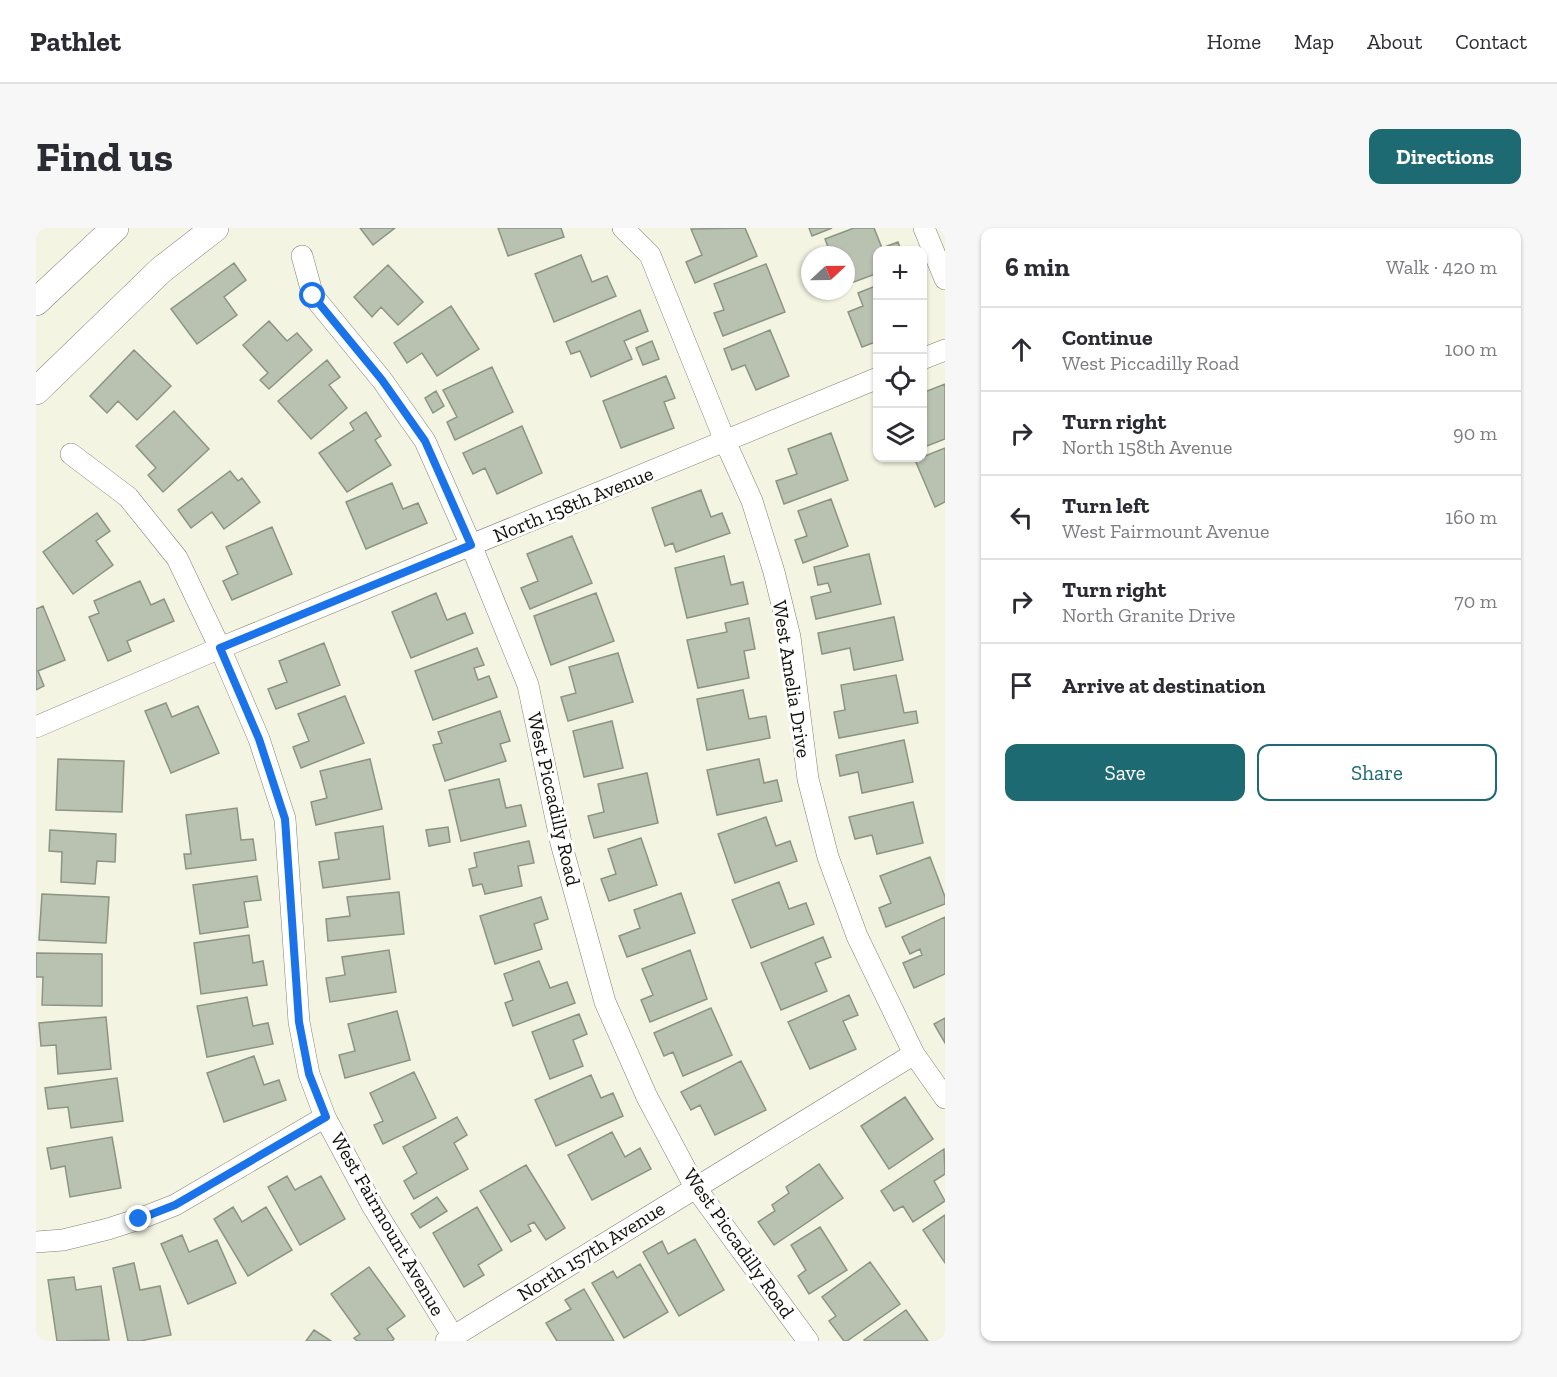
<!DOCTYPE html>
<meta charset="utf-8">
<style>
:root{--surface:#fff;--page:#f7f7f7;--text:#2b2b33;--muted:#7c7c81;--line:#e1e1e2;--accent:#1e6a72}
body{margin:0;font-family:"Zilla Slab",serif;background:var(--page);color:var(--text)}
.controls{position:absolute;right:18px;top:18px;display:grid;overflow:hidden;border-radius:12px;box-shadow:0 2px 4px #0004}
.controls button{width:54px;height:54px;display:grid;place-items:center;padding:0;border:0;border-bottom:2px solid var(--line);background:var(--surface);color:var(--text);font:30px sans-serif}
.compass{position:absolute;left:765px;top:18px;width:54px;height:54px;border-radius:50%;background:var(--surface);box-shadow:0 2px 4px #0004;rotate:68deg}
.stop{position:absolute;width:18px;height:18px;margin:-14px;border:4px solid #1a73e8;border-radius:50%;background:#fff}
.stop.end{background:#1a73e8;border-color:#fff;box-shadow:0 2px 6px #0008}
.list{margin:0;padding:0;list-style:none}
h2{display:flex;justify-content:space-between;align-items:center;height:78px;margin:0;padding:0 24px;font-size:26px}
h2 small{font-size:20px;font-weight:400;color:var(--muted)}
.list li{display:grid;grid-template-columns:39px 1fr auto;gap:18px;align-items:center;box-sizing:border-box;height:84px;padding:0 24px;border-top:2px solid var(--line)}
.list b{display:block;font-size:22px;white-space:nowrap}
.list p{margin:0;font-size:20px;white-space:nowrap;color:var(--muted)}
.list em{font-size:20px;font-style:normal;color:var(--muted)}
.actions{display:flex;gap:12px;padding:18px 24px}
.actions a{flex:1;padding:14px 0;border:2px solid var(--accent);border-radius:12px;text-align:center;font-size:21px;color:var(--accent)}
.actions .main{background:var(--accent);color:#fff}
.icon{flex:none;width:33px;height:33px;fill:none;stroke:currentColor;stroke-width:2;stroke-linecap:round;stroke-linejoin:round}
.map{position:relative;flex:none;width:909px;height:1113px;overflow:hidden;border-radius:12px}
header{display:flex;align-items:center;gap:36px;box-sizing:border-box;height:84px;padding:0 30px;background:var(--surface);border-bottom:2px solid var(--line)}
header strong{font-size:28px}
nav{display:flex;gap:33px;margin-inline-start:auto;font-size:21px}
.intro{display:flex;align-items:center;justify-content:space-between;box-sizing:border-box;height:144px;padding:0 36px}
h1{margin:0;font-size:42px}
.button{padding:15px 27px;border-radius:12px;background:var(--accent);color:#fff;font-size:21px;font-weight:700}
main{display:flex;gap:36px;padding:0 36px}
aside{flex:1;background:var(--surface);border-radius:12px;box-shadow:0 2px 4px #0004}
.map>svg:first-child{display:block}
.building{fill:#b9c1b1;stroke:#8c9484;stroke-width:1.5}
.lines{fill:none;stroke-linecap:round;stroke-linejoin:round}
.minor-casing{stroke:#818272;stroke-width:22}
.major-casing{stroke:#818272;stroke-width:28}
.minor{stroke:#fff;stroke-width:21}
.major{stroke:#fff;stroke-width:27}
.route{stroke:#1a73e8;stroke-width:8}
.labels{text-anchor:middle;stroke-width:6;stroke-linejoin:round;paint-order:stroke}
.street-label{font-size:20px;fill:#11110b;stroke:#fff}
</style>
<header>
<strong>Pathlet</strong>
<nav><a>Home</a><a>Map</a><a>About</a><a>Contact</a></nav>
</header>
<div class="intro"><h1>Find us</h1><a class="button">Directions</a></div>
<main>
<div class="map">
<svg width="909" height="1113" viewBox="0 0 909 1113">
<rect width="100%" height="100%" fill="#f3f4e2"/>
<path class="building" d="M324 0H359L337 17Z
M462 0H525L528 9 472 28Z
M709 0 721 28 659 55 650 34 666 27 655 1Z
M773 0H796L776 8Z
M818 0H838L846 20 862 14 865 22H842V45L810 57V27H795L789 11Z
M545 27 556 54 571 48 580 68 518 94 499 46Z
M198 35 210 52 188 69 201 87 161 116 135 81Z
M730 36 749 84 687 108 678 85 688 82 678 56Z
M352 37 387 74 362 97 345 79 336 89 318 69Z
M842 57V113L826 119 812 84 827 78 822 65Z
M415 78 443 121 401 148 386 125 371 135 358 115Z
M604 82 612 103 588 113 596 131 555 149 544 123 535 126 530 114Z
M233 93 251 113 261 105 276 122 233 161 224 152 232 145 207 117Z
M734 102 753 148 720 162 709 137 696 142 688 121Z
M616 113 623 131 607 137 600 120Z
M98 122 135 158 101 192 82 173 71 185 54 168Z
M291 132 304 149 293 157 311 180 275 211 242 173Z
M456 139 477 184 419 212 411 194 421 189 407 162Z
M630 148 639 170 628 174 638 200 585 220 567 173Z
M909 156V211L886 220V165Z
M400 163 408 178 397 185 389 170Z
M138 183 173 221 127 264 112 247 120 240 100 218Z
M330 184 345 208 339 212 355 237 311 264 283 225 318 202 314 195Z
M486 198 506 245 461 266 449 240 437 246 427 225Z
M795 205 812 252 748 276 740 253 761 246 752 221Z
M909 220V274L899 279 879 232Z
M194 243 202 253 206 250 224 274 188 301 176 284 155 300 142 282Z
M356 255 367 281 382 275 391 295 330 321 310 274Z
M665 262 675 289 686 285 694 305 640 324 637 315 629 318 616 280Z
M795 271 812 318 767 335 759 312 771 308 762 283Z
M61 285 74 303 60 313 77 337 37 366 7 324Z
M236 299 256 346 196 372 187 353 202 346 190 319Z
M536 308 556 355 494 381 485 360 502 353 491 326Z
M833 326 845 376 780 391 775 369 795 364 792 355 782 357 778 339Z
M688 328 695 357 707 354 712 376 651 390 639 340Z
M104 353 115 377 128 371 138 393 91 413 95 423 72 433 53 389 63 385 58 373Z
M400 365 411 392 429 385 437 405 375 430 356 384Z
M560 365 578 413 515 437 498 388Z
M7 378 29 432 2 443 8 458 0 462V381Z
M858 389 867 432 818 442 814 420 786 426 782 405Z
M713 390 719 421 708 423 713 450 662 460 651 412 691 404 689 395Z
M288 415 304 457 240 481 232 461 251 454 243 433Z
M441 420 448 437 438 440 442 452 453 448 461 469 397 492 379 443Z
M582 425 597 474 532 493 525 469 540 465 533 439Z
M860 447 868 485 880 483 882 495 803 510 798 484 809 482 805 457Z
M707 462 713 491 730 488 734 510 671 522 661 471Z
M309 468 328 515 265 540 257 519 273 513 262 486Z
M130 475 136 489 162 478 183 525 135 545 109 483Z
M464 483 474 513 464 516 470 533 409 553 397 517 406 515 402 504Z
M576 493 587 540 548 549 537 503Z
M868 512 877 554 826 565 822 544 804 548 800 527Z
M22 531 88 533 86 584 20 582Z
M334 531 346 581 280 597 275 574 291 570 284 543Z
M723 531 728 555 741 552 746 573 681 587 671 542Z
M611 545 622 595 558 610 552 588 568 584 562 556Z
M463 551 470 580 485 577 490 598 425 613 413 562Z
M877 574 887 615 841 626 836 607 819 611 813 589Z
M201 580 205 612 217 611 220 632 150 641 148 626H155L150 587Z
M730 589 740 618 754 613 761 633 699 655 682 606Z
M347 598 354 651 287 660 283 634 303 631 299 605Z
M412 599 414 614 393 618 390 602Z
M14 602 80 606 79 634 61 633 59 656 25 654 26 624 13 623Z
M605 610 621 657 573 673 565 651 580 646 572 621Z
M493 613 498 635 482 638 486 658 449 666 446 656 437 658 433 641 441 639 438 625Z
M894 629 909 669V676L850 699 843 680 855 675 844 648Z
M221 648 225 672 208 674 212 699 164 706 157 657Z
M743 654 753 681 770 675 778 696 715 720 696 672Z
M363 664 368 706 292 713 290 691 314 688 311 669Z
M645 665 659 705 591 729 583 708 604 700 598 682Z
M6 666 73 669 70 715 3 712Z
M505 669 512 691 498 696 506 721 459 736 444 688Z
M909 689V746L878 760 867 735 886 727 884 721 874 726 866 709Z
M213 707 217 735 227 733 231 757 165 766 158 715Z
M787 709 795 729 779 735 791 763 745 782 725 735Z
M353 722 360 764 294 774 290 750 309 747 306 729Z
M654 722 671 771 614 794 605 772 617 767 606 741Z
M0 725 66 726V778L6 777 7 749H0Z
M503 733 514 760 531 754 539 775 477 798 469 775 477 772 468 746Z
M813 767 822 787 807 793 820 821 774 841 752 794Z
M211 769 217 798 232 795 237 816 171 829 161 778Z
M675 780 696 827 647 848 637 824 628 828 618 805Z
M361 783 374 832 309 850 303 827 319 823 312 796Z
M543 786 551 806 537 812 547 838 514 851 496 804Z
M70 789 75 841 22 846 20 817 5 818 3 795Z
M909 790V815L898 796Z
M218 828 228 857 243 852 250 872 188 894 171 845Z
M705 833 730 882 679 907 664 877 655 882 645 864Z
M378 844 400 890 347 916 338 897 347 893 334 865Z
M555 847 565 870 577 865 587 888 520 918 499 872Z
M81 850 87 893 35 900 32 879 12 881 9 860Z
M869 869 897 911 853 941 825 898Z
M421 889 431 907 418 915 432 941 378 971 368 953 381 945 367 919Z
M576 904 589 929 604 920 615 941 556 972 532 927Z
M76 909 85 960 34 969 29 938 15 941 11 920Z
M908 921 909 946 898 953 909 973 877 994 867 978 858 983 845 963Z
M783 936 807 970 738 1017 722 994 739 983 736 977 753 965 750 959Z
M490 937 529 1000 510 1012 498 994 492 997 495 1003 475 1014 444 963Z
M251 948 259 962 285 948 309 991 264 1017 232 959Z
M401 969 411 983 384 1000 375 986Z
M197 979 206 994 230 979 256 1022 212 1048 178 991Z
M441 979 466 1022 442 1037 448 1047 428 1059 397 1005Z
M909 987V1035L887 1002Z
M784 999 811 1042 773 1066 762 1048 770 1042 755 1017Z
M146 1007 153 1024 181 1012 200 1055 152 1076 125 1016Z
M659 1011 688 1062 643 1088 607 1024 626 1013 632 1026Z
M834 1034 864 1076 811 1113H808L793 1093 800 1088 786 1069Z
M98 1035 104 1062 124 1058 135 1107 104 1113H92L77 1040Z
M604 1036 632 1084 588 1110 556 1055 577 1043 581 1050Z
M333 1039 369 1088 351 1101 358 1111 356 1113H321L318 1110 324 1106 295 1066Z
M38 1049 40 1062 65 1058 73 1112 21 1113 12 1052Z
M548 1061 578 1113H521L510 1095 535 1081 529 1072Z
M870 1082 892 1113H829L828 1112Z
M278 1102 295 1113H270Z"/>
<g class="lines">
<g class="minor-casing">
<path id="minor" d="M587 0 614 27 689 213 716 273 738 344 754 409 772 551 792 629 821 708 878 826 909 870
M888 0 909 51
M266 28 277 68 346 152 389 213 435 317 492 457 525 615 569 774 611 869 659 959 772 1113
M886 131 909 122
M35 226 92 269 141 330 184 420 223 511 249 591 263 794 273 846 289 889 337 979 417 1108
M0 499 184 420 842 150
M0 1014 27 1012 72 1001 103 991 139 977 289 889
M410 1113 878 826"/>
</g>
<g class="major-casing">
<path id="major" d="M0 74 79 0
M0 163 125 42 179 0"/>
</g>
<use href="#minor" class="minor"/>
<use href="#major" class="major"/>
</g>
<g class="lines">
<path class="route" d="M103 991 139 977 290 889 273 846 263 794 249 591 223 511 184 420 435 317 389 213 346 152 277 68"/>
</g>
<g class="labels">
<g class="street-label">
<text transform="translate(537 276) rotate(-22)" y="7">North 158th Avenue</text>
<text transform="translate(756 451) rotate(81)" y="7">West Amelia Drive</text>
<text transform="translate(518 571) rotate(77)" y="7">West Piccadilly Road</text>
<text transform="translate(352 996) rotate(60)" y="7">West Fairmount Avenue</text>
<text transform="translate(703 1015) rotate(55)" y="7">West Piccadilly Road</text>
<text transform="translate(555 1023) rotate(-32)" y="7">North 157th Avenue</text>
</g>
</g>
</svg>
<div class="controls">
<button>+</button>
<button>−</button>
<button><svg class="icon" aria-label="locate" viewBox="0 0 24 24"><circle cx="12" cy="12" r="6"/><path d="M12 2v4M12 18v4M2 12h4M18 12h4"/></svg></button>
<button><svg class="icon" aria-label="layers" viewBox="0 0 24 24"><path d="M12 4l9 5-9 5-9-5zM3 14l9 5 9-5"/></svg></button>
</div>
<svg class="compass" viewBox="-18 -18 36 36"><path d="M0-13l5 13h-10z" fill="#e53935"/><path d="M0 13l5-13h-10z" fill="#7c7c81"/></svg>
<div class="stop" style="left:277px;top:68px"></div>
<div class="stop end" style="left:103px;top:991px"></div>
</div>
<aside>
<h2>6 min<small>Walk · 420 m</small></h2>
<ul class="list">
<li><svg class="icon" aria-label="ahead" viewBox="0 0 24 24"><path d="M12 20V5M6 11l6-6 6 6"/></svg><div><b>Continue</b><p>West Piccadilly Road</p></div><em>100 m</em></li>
<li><svg class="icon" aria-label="right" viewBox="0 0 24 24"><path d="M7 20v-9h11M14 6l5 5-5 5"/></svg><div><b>Turn right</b><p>North 158th Avenue</p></div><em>90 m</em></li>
<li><svg class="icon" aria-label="left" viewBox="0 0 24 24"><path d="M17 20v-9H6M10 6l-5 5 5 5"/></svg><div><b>Turn left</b><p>West Fairmount Avenue</p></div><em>160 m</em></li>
<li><svg class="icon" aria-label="right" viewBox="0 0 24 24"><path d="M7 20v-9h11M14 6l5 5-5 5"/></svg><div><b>Turn right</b><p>North Granite Drive</p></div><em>70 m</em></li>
<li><svg class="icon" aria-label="arrive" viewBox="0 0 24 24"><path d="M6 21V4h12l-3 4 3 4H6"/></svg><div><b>Arrive at destination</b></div></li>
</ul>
<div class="actions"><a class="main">Save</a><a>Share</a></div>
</aside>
</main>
